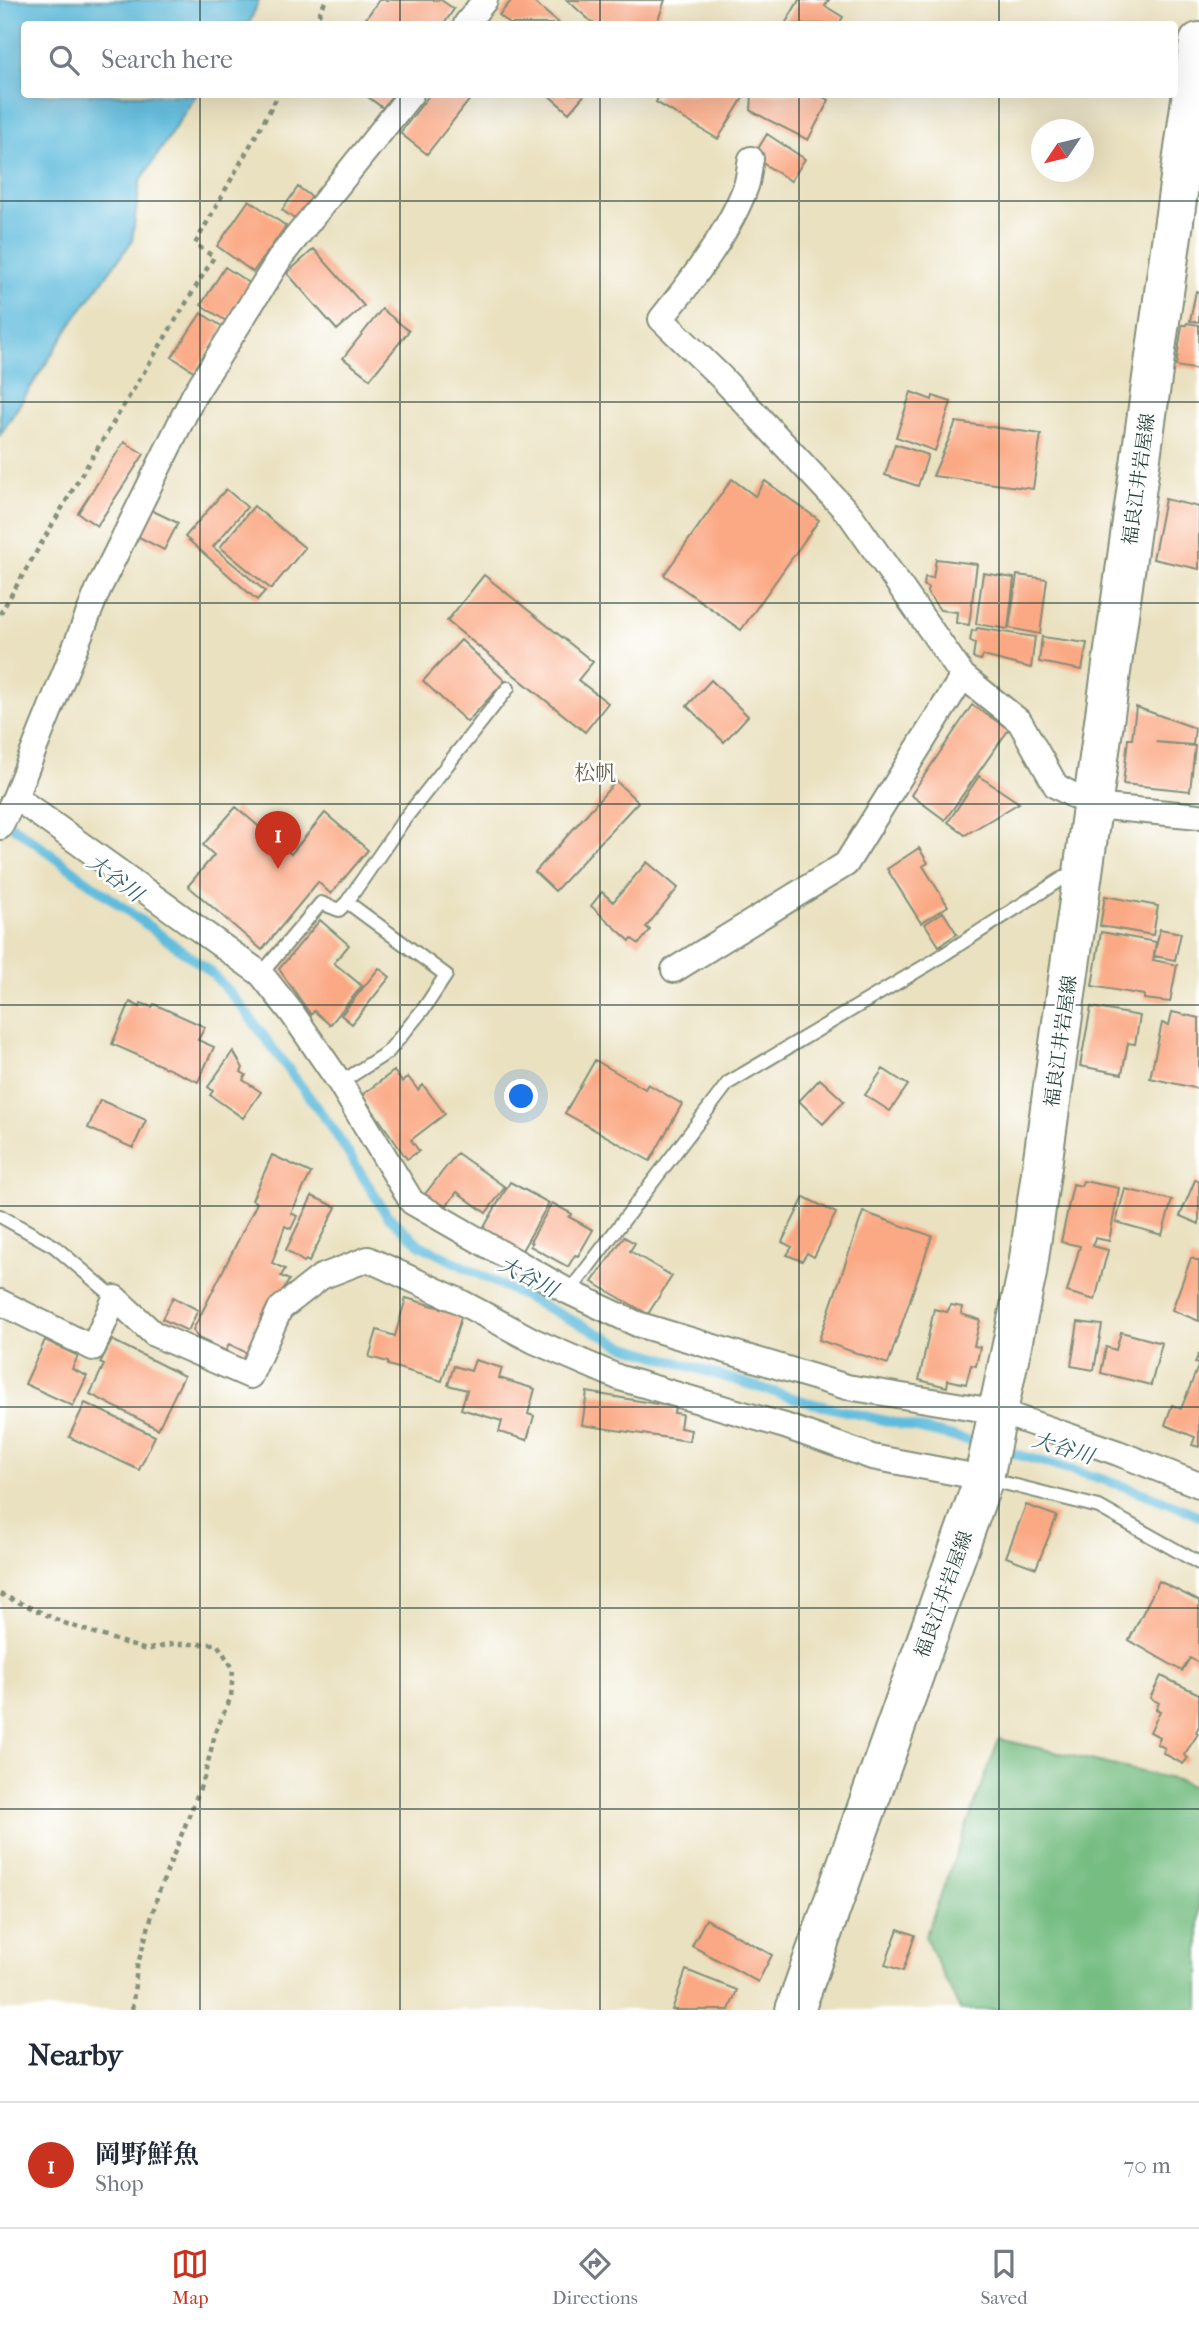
<!DOCTYPE html>
<meta charset="utf-8">
<style>
:root{--surface:#fff;--page:#f6f6f7;--text:#1f2937;--muted:#747a83;--line:#e0e1e3;--accent:#c8321e}
body{margin:0;font-family:"IM FELL French Canon","Noto Serif JP",serif;background:var(--page);color:var(--text)}
.compass{position:absolute;left:1031px;top:119px;width:63px;height:63px;border-radius:50%;background:var(--surface);box-shadow:0 7px 28px #0002;rotate:235deg}
.you{position:absolute;left:522px;top:1097px;width:24px;height:24px;margin:-18px;border:5px solid #fff;border-radius:50%;background:#1a73e8;box-shadow:0 0 0 10px #1a73e833}
.badge{display:grid;place-items:center;width:46px;height:46px;border-radius:50%;background:var(--accent);color:#fff;font-size:23px;font-weight:700}
.pin{position:absolute;translate:-50% -58px;filter:drop-shadow(0 2px 4px #0008)}
.pin::after{content:'';position:absolute;top:37px;width:24px;height:21px;background:inherit;clip-path:polygon(0 0,100% 0,50% 100%)}
.list{margin:0;padding:0;list-style:none}
h2{display:flex;justify-content:space-between;align-items:center;height:91px;margin:0;padding:0 28px;font-size:30px}
h2 small{font-size:23px;font-weight:400;color:var(--muted)}
.list li{display:grid;grid-template-columns:46px 1fr auto;gap:21px;align-items:center;box-sizing:border-box;height:126px;padding:0 28px;border-top:2px solid var(--line)}
.list b{display:block;font-size:26px;white-space:nowrap}
.list p{margin:0;font-size:23px;white-space:nowrap;color:var(--muted)}
.list em{font-size:23px;font-style:normal;color:var(--muted)}
.icon{flex:none;width:38px;height:38px;fill:none;stroke:currentColor;stroke-width:2;stroke-linecap:round;stroke-linejoin:round}
.map{position:relative;flex:none;width:1199px;height:2010px;overflow:hidden}
.search{position:absolute;background:var(--surface);box-shadow:0 7px 28px #0002;left:21px;right:21px;top:21px;height:77px;display:flex;align-items:center;gap:18px;box-sizing:border-box;padding:0 24px;border-radius:7px;color:var(--muted);font-size:26px}
.sheet{height:217px;background:var(--surface)}
nav{display:flex;justify-content:space-around;align-items:center;box-sizing:border-box;height:98px;border-top:2px solid var(--line);background:var(--surface);font-size:19px;color:var(--muted)}
nav a{display:grid;justify-items:center;gap:4px}
nav .on{color:var(--accent)}
.map>svg:first-child{display:block}
.forest{fill:#76bd82;stroke:#4a7d5b;stroke-width:2}
.water{fill:#5ebbdc;stroke:#3e7c88;stroke-width:2}
.lines{fill:none;stroke-linecap:round;stroke-linejoin:round}
.stream{stroke:#5ebbdc;stroke-width:10}
.building{fill:#fba984}
.service-casing{stroke:#848f7a;stroke-width:16}
.minor-casing{stroke:#848f7a;stroke-width:28}
.primary-casing{stroke:#848f7a;stroke-width:42}
.path{stroke:#848f7a;stroke-width:4.5;stroke-dasharray:5 5;stroke-linecap:butt}
.service{stroke:#fff;stroke-width:12}
.minor{stroke:#fff;stroke-width:24}
.primary{stroke:#fff;stroke-width:38}
.grid{fill:none;stroke:#1f3d34;stroke-width:2;stroke-opacity:0.55}
.labels{text-anchor:middle;stroke-width:5;stroke-linejoin:round;paint-order:stroke}
.street-label{font-size:19px;fill:#1f3d34;stroke:#fff}
.neighbourhood-label{font-size:21px;fill:#6c6350;stroke:#fff}
.water-label{font-size:21px;font-style:italic;fill:#326366;stroke:#fff}
</style>
<div class="map">
<svg width="1199" height="2010" viewBox="0 0 1199 2010">
<rect width="100%" height="100%" fill="#fff"/>
<filter id="ink" filterUnits="userSpaceOnUse"><feTurbulence type="fractalNoise" baseFrequency=".0143" numOctaves="2"/><feDisplacementMap in="SourceGraphic" scale="14" xChannelSelector="R" yChannelSelector="G"/><feConvolveMatrix kernelMatrix="1 2 1 2 8 2 1 2 1" color-interpolation-filters="sRGB"/></filter>
<filter id="wash" filterUnits="userSpaceOnUse"><feTurbulence type="fractalNoise" baseFrequency=".00686" numOctaves="4" result="noise"/><feDisplacementMap in="SourceGraphic" scale="28" xChannelSelector="R" yChannelSelector="G"/><feGaussianBlur stdDeviation="1.57" result="paint"/><feColorMatrix in="noise" values="0 0 0 0 0 0 0 0 0 0 0 0 0 0 0 0 0 1.4 0 .05"/><feComposite in="paint" operator="in"/></filter>
<g filter="url(#wash)">
<rect width="100%" height="100%" fill="#eae1c0"/>
<path class="forest" d="M999 1739 1181 1781 1199 1790V2010H960L925 1937Z"/>
<path class="water" d="M0 0H259L249 24H24V94L196 95 140 182 132 241 74 320 0 435Z"/>
<g class="lines">
<path class="stream" d="M3 819 211 972 242 1007 333 1129 387 1215 420 1245 624 1346 807 1402 983 1444
M997 1449C1065 1468 1135 1486 1199 1516"/>
</g>
<g id="blocks">
<path class="building" d="M379 0H441L454 9 444 24H362Z
M512 0H531L560 24H510L499 15Z
M567 0H665L658 20 654 24H594Z
M799 0H829L825 6 843 17 839 24H785Z
M364 94H393L383 108Z
M430 94H474L427 154 400 133Z
M547 94H585L569 113Z
M660 94H738L743 98 718 139 656 102Z
M752 94H817L829 100 808 140 751 111Z
M767 134 805 159 791 181 753 157Z
M298 187 312 197 296 220 282 210Z
M249 200 286 226 253 272 217 246Z
M314 249 364 306 337 330 287 273Z
M225 267 251 284 226 321 201 305Z
M1196 291 1199 292V322L1190 321Z
M382 309 409 331 370 379 343 358Z
M201 313 223 327 195 372 172 357Z
M1187 323 1199 325V370L1176 366 1182 325H1186Z
M911 392 932 400 933 396 951 402 935 451 896 437Z
M956 422 1041 434 1033 489 933 476Z
M124 442 144 454 97 526 78 513Z
M895 444 928 455 918 486 885 475Z
M732 479 755 496 765 481 819 520 741 630 664 575Z
M226 489 247 507 213 547 265 591 257 600 185 537Z
M1165 499 1199 507V569L1153 559Z
M254 506 305 548 271 589 220 547Z
M151 510 178 523 164 550 137 536Z
M936 559 977 564 969 625 956 623 957 612 940 610 927 592 928 587 924 586 925 577 933 578Z
M983 573 1014 578 1008 629 976 624Z
M484 575 593 662 578 680 608 703 585 732 447 621Z
M1017 575 1047 579 1040 634 1009 628Z
M977 628 1035 637 1031 668 983 656 981 660 973 658 975 643 970 641 972 630 976 631Z
M1042 637 1087 643 1082 670 1039 662Z
M461 640 505 681 467 722 423 681Z
M711 680 748 716 724 742 687 706Z
M972 705 1009 729 945 820 911 795Z
M1136 707 1195 728 1193 745 1155 742 1195 746 1190 791 1123 784 1128 739H1132Z
M979 776 1019 803 965 835 948 822Z
M616 781 638 802 555 891 535 872Z
M236 807 291 854 325 813 368 850 331 894 318 882 262 950 188 886 214 855 203 845Z
M919 848 928 863 923 866 948 906 921 923 887 869Z
M647 862 678 888 646 927 650 930 639 944 632 939 630 941 591 906 602 892 613 902Z
M1105 896 1158 906 1153 935 1100 926Z
M943 912 957 934 939 946 925 924Z
M320 920 349 945 334 963 362 986 330 1025 314 1011 311 1015 279 969Z
M1160 929 1181 933 1175 960 1154 956Z
M1101 932 1156 942 1153 960 1177 965 1170 1002 1144 999V995L1092 986Z
M379 968 390 977 352 1024 341 1015Z
M130 1002 140 1007 141 1003 152 1007 154 1004 205 1027 198 1040 214 1047 198 1082 112 1044Z
M1091 1007 1140 1016 1135 1044 1128 1043 1122 1074 1080 1066Z
M1172 1012 1199 1018V1089L1150 1078 1162 1023 1169 1025Z
M233 1051 243 1068 241 1072 246 1075 243 1080 261 1092 243 1118 210 1095 213 1091 208 1087Z
M595 1060 645 1089 648 1084 682 1104 650 1161 565 1113Z
M883 1069 908 1085 890 1111 865 1095Z
M394 1071 402 1082 408 1077 418 1090 423 1085 445 1114 411 1140 419 1151 407 1159 362 1095Z
M820 1079 844 1101 823 1124 799 1101Z
M100 1100 146 1120 133 1148 88 1128Z
M457 1153 505 1187 486 1213 457 1192 445 1208 425 1194Z
M272 1155 311 1173 291 1213 297 1216 291 1229 285 1226 272 1263 285 1269 281 1276 289 1280 274 1307 268 1304 260 1320 265 1322 249 1354 229 1344 226 1351 198 1338 193 1330 257 1203 252 1200Z
M1195 1180 1199 1181V1224L1180 1216Z
M1083 1181 1119 1188 1109 1241 1095 1238 1093 1246 1108 1250 1095 1300 1067 1292 1080 1246 1061 1242 1073 1184 1081 1186Z
M510 1182 549 1203 521 1252 483 1229Z
M1125 1189 1172 1200 1162 1235 1116 1222Z
M312 1196 336 1207 309 1262 306 1260 304 1262 286 1250Z
M804 1197 836 1213 814 1257 807 1253 802 1261 787 1255 792 1247 782 1242Z
M552 1203 572 1214 569 1217 593 1230 578 1256 575 1255 568 1267 530 1246 532 1243 530 1242Z
M863 1212 932 1236 888 1364 819 1340Z
M624 1237 635 1243 630 1251 672 1276 648 1314 592 1282Z
M1191 1258 1199 1261V1321L1172 1310Z
M173 1297 198 1310 188 1331 162 1319Z
M406 1298 462 1314 442 1381 388 1365V1362L369 1357 377 1330 395 1336Z
M951 1305 962 1307 961 1314 980 1320 974 1346 980 1347 976 1366 971 1365 966 1384 948 1380 947 1387 919 1380 934 1309 947 1312Z
M1078 1322 1102 1325 1094 1370 1071 1366Z
M1121 1332 1162 1343 1151 1385 1101 1373 1106 1347 1116 1350Z
M45 1340 78 1356 72 1369 87 1376 73 1406 25 1384Z
M112 1340 184 1376 158 1429 90 1394 104 1365 100 1363Z
M1199 1353V1447L1192 1445 1195 1437 1165 1425 1172 1405 1181 1409 1199 1364 1195 1363Z
M475 1360 502 1368 499 1378 535 1389 528 1414 534 1416 527 1440 499 1432 502 1421 461 1409 467 1390 448 1385 454 1366 471 1371Z
M587 1392 675 1407 674 1413 682 1414 680 1428 691 1430 689 1441 582 1425Z
M85 1403 155 1436 139 1470 69 1437Z
M1026 1505 1057 1516 1036 1568 1006 1557Z
M1159 1581 1199 1601V1663L1190 1658 1182 1671 1129 1640Z
M1161 1676 1199 1694V1726L1196 1732 1198 1734 1184 1755 1188 1758 1183 1764 1163 1753 1165 1748 1157 1744 1160 1737 1150 1732 1160 1711 1156 1709 1159 1703 1150 1698Z
M706 1919 772 1955 758 1982 692 1946Z
M898 1929 915 1935 903 1971 885 1965Z
M686 1970 737 1990 729 2010H672Z"/>
</g>
</g>
<g filter="url(#ink)">
<use href="#blocks" fill-opacity="0" stroke="#848f7a" stroke-width="2"/>
<g class="lines">
<g class="service-casing">
<path id="service" d="M261 974 321 903 339 910 347 902 403 821 508 688
M340 1083 388 1052 425 1007 446 975 347 902
M0 1216 54 1246 115 1298
M569 1292 728 1083 932 962 1077 869
M988 1479 1099 1507 1199 1563"/>
</g>
<g class="minor-casing">
<path id="minor" d="M466 24 485 0
M411 94 282 255 194 395 98 590 15 797 261 974 292 1013 340 1083 412 1202 569 1292 637 1324 847 1387 1000 1412 1118 1453 1199 1485
M751 159C749 167 749 177 746 186 730 231 691 282 661 319L721 377 851 516 963 676 1020 722 1056 786 1093 806 1199 816
M0 827 15 797
M674 970 846 864 963 676
M0 1302 93 1348 115 1298 154 1334 250 1376 280 1309 321 1277 368 1259 457 1300 534 1341 620 1378 785 1426 872 1457 984 1478"/>
</g>
<g class="primary-casing">
<path id="primary" d="M795 2010 984 1478 1027 1273 1199 42"/>
</g>
<path class="path" d="M314 24 326 0
M0 614 79 479 214 257 195 244 279 94
M0 1594 67 1624 146 1650 171 1644H217L233 1668 231 1697 216 1730 204 1778 158 1894 137 1967 132 2010"/>
<use href="#service" class="service"/>
<use href="#minor" class="minor"/>
<use href="#primary" class="primary"/>
</g>
</g>
<path class="grid" d="M200 0V24M400 0V24M600 0V24M799 0V24M999 0V24M200 94V2010M400 94V2010M600 94V2010M799 94V2010M999 94V2010M0 201H1199M0 402H1199M0 603H1199M0 804H1199M0 1005H1199M0 1206H1199M0 1407H1199M0 1608H1199M0 1809H1199"/>
<g class="labels">
<g class="street-label">
<text transform="translate(1138 479) rotate(-82)" y="7">福良江井岩屋線</text>
<text transform="translate(1060 1041) rotate(-82)" y="7">福良江井岩屋線</text>
<text transform="translate(943 1594) rotate(-70)" y="7">福良江井岩屋線</text>
</g>
<g class="neighbourhood-label">
<text x="595" y="780">松帆</text>
</g>
<g class="water-label">
<text transform="translate(115 878) rotate(37)" y="7">大谷川</text>
<text transform="translate(528 1277) rotate(27)" y="7">大谷川</text>
<text transform="translate(1063 1448) rotate(17)" y="7">大谷川</text>
</g>
</g>
</svg>
<svg class="compass" viewBox="-18 -18 36 36"><path d="M0-13l5 13h-10z" fill="#e53935"/><path d="M0 13l5-13h-10z" fill="#747a83"/></svg>
<div class="you"></div>
<div class="pin badge" style="left:278px;top:869px">1</div>
<div class="search"><svg class="icon" aria-label="search" viewBox="0 0 24 24"><circle cx="10" cy="10" r="6"/><path d="M15 15l6 6"/></svg>Search here</div>
</div>
<section class="sheet">
<h2>Nearby<small></small></h2>
<ul class="list">
<li><span class="badge">1</span><div><b>岡野鮮魚</b><p>Shop</p></div><em>70 m</em></li>
</ul>
</section>
<nav>
<a class="on"><svg class="icon" aria-label="map" viewBox="0 0 24 24"><path d="M3 6l6-2 6 2 6-2v14l-6 2-6-2-6 2zM9 4v14M15 6v14"/></svg>Map</a>
<a><svg class="icon" aria-label="directions" viewBox="0 0 24 24"><path d="M12 3l9 9-9 9-9-9zM9 14v-3h6M13 9l2 2-2 2"/></svg>Directions</a>
<a><svg class="icon" aria-label="saved" viewBox="0 0 24 24"><path d="M7 4h10v16l-5-4-5 4z"/></svg>Saved</a>
</nav>
